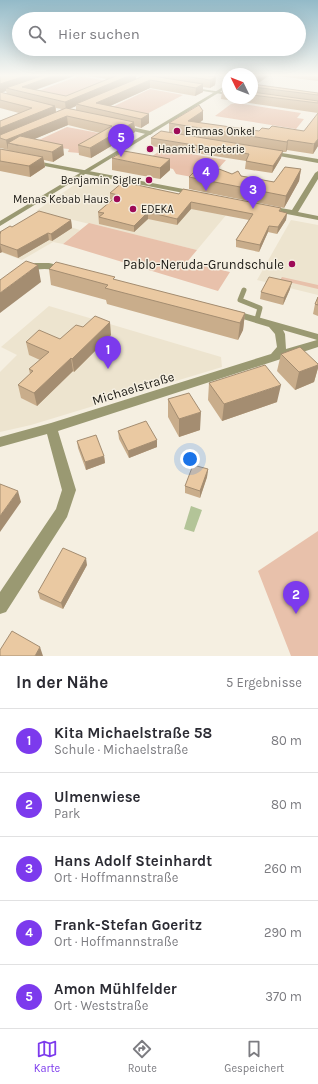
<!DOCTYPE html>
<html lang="de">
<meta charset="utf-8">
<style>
:root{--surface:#fff;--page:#f7f7f7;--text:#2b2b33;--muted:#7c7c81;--line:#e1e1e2;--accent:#7c3aed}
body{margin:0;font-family:Karla,sans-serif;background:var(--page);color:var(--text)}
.compass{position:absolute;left:222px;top:68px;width:36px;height:36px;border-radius:50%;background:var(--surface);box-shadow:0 4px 16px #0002;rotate:313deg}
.you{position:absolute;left:190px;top:459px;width:14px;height:14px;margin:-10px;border:3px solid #fff;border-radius:50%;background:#1a73e8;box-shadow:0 0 0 6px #1a73e833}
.badge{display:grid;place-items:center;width:26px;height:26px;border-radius:50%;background:var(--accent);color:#fff;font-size:13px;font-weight:700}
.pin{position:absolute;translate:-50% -33px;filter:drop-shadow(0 1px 2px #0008)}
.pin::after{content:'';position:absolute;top:21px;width:14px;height:12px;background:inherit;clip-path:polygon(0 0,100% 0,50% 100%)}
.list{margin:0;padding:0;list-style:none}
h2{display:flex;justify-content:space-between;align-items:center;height:52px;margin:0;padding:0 16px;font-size:17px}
h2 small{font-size:13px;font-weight:400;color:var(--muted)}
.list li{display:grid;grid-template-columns:26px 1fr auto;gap:12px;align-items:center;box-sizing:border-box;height:64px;padding:0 16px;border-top:1px solid var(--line)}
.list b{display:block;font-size:15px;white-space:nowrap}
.list p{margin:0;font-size:13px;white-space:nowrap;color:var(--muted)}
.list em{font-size:13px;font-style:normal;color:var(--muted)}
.icon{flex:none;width:22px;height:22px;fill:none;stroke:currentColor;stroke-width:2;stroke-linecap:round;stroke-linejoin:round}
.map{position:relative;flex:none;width:318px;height:656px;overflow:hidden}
.search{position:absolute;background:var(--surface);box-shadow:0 4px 16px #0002;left:12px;right:12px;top:12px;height:44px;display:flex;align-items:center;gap:10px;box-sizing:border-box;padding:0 14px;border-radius:22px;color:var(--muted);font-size:15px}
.sheet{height:372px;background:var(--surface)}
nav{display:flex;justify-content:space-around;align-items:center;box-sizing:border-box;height:56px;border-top:1px solid var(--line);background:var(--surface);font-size:11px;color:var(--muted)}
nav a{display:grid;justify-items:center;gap:2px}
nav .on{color:var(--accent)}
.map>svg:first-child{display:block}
.built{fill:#ede4cf}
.green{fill:#e8c1ab}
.water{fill:#b3c498}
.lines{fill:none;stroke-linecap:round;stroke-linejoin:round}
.service{stroke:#9a9972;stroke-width:5}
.minor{fill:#9a9972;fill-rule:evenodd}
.tertiary{fill:#9a9972;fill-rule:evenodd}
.wall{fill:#c9ad8b;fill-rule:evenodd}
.shaded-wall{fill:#a48d71}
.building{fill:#eac9a2;stroke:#a48d71}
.poi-dot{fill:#9d0a57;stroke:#f5efe1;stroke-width:1.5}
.labels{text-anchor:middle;stroke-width:3;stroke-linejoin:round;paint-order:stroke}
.far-poi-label{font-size:11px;fill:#1b1914;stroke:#f5efe1;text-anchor:start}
.poi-label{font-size:13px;fill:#1b1914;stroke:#f5efe1;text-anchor:end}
.street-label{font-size:13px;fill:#1b1914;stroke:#f5efe1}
</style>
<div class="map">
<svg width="318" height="656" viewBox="0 0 318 656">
<rect width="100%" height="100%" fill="#f5efe1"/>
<path class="built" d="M83 179 232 208 197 250 36 211Z
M35 216 80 230 63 244 53 242 22 260 0 252V239Z
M291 220 318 225V295L257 280Z
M49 306 221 357 222 367 31 425 0 432V372L17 355 1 347Z"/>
<path class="green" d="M79 76 113 82 66 102 30 94Z
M150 89 183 95 139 118 104 111Z
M237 103 301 113 297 118 304 119 296 129 215 116 231 104Z
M67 127 109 135 79 153 68 152 69 149 28 145Z
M163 149 226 160 208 180 176 174 173 169 151 164 137 166Z
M89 223 197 250 187 262 230 272 218 291 63 244Z
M282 277 318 285V289L280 280Z
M318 531V656H291L258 571Z"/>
<path class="water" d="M191 506 202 510 194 532 184 529Z"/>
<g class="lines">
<path class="service" d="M244 290 240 300 260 308 257 319"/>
<path class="minor" d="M188 87 228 93V95L190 89Z
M122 125 150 131 153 133 150 135 120 128 119 127Z
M31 160 194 191 197 193 194 195 29 163 28 162Z
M318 171V179L298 212 318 216V220L266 210V206H269L292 210 315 173Z
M35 263H49L67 267 68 269 64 272C49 268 40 268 25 272L21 269 22 267Z
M233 310 318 334V347L58 431 76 490 67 517 6 612 0 614V592L56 509 62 490 47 434 0 447V437L51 423 271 354 277 347 275 334 269 327 230 315 228 313ZM283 330 314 339 317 340 286 349 285 334Z"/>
<path class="tertiary" d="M228 84V87L0 226V221Z
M270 151 318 159V163L268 154V152Z"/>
</g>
<path class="wall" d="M0 75 37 90 66 96 107 79 83 75H202L216 77 215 85 210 88 203 87V92L195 96 150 88 110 106 149 114V123L141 128 135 126V132L91 158 79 155 78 145 100 133 68 125 34 139 64 155 53 162 44 160 45 167 30 177 0 171V149L9 150 0 148V121L19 113 0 108ZM136 75 142 76 136 79ZM6 91 7 94 0 93ZM76 106V110L70 109ZM56 108 62 109 56 112Z
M254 75H318V81L270 75 258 83Z
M252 84 318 93V113L221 99 222 91 228 88V98H252Z
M203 111V120L199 123 259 131 269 129 318 146 313 154 287 150 286 152H282L281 158 272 173 245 169 246 161 151 146V138L169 133V123Z
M112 158 170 170 160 179 112 170Z
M301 169 299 181 284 208 189 189V177L232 174 274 182Z
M110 193 179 194 281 208 280 212 287 213 286 220 277 234 268 232 259 252 236 247V240L249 220 191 209 177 225 148 219 134 232 99 224 98 212 112 200 110 199Z
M71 220 72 228 52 241 49 240 18 258 2 252 0 253V232L12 227Z
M49 269 115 280 245 313 243 330 238 340 107 304 106 300 51 285Z
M290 289 283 305 260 299 261 292Z
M318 297V316L313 314 315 304Z
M83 327 111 335 74 372 73 371 37 406 21 398 18 385 30 374 29 369 40 360 29 355 26 342 60 339Z
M281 354 318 364V368L314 382 295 390 277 371Z
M209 383 277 402 222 421 208 400Z
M168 399 200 430 179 437 168 417Z
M118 431 157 447 129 458 119 439Z
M77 441 104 456 105 463 86 470 78 448Z
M208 469 207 477 200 498 185 493V486Z
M87 565 63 609 40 599 38 592Z"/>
<path class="shaded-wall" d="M28 75H52L6 88V91L0 93V84Z
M55 75H77L27 93 22 87Z
M131 75H136V80L76 104V106L66 110 65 102Z
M259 75H270L258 83Z
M216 77 215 85 210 88V80Z
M150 80V88L101 110 96 103Z
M203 84V92L195 96 196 88Z
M55 106 56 114 0 138V128Z
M203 111V120L193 127 188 121Z
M149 114V123L141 128V119Z
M67 116 68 125 18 146 8 143V150L6 140Z
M134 122 135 132 91 158 90 148Z
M318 139V146L313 154 314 144Z
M288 140 287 150 286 152 287 142Z
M63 145 64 155 53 162 52 152Z
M283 151 281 158 272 173 273 166Z
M43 157 45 167 30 177 29 166Z
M170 159V170L160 179V168Z
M301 169 299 181 284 208 286 196Z
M191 202V209L177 225V219Z
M148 212V219L134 232V226Z
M287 213 286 220 277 234 278 227Z
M71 220 72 228 52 241 51 234Z
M269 226 268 232 259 252 260 245Z
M48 233 49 240 18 258 17 250Z
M0 244 2 252 0 253Z
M38 265 41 282 0 313V293Z
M292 282 290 289 283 305 284 298Z
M245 313 243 330 238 340 240 323Z
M110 322 111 335 74 372 72 359Z
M71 358 73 371 37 406 34 393Z
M318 365V368L314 382 295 390 299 372Z
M281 385 277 402 222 421 224 404Z
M201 412 200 430 179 437V419Z
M157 440V447L129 458 128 451Z
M104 456 105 463 86 470 85 462Z
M208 469 207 477 200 498V491Z
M18 491 21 502 0 532V516Z
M86 558 87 565 63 609 61 603Z
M40 647 43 656H35Z"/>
<path class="building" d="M0 75H28L0 84Z
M44 75H55L22 87 66 96 118 75H131L65 102 6 88Z
M146 75 203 84 196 88 150 80 96 103 149 114 141 119 76 104Z
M178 75H202L216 77 210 80Z
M252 84 318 93V95L253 87 252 88Z
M228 88V92L222 91Z
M0 92 55 106 0 128V121L32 108 0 100Z
M252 92 318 101V103L252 95Z
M199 105 203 111 188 121 259 131 262 128 269 129 272 126 304 131 318 113V139L314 144 288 140 287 142 169 123Z
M66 108 134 122 90 148 78 145 112 126 67 116 6 140 0 138V135Z
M161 131 283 151 273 166 246 161 249 154 151 138Z
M20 136 63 145 52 152 8 143Z
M0 149 43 157 29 166 0 161Z
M124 151 170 159 160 168 112 158Z
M285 167 301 169 286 196 189 177 197 169 215 172 219 169 232 174 238 171 241 176 274 182Z
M123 182 179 194 183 189 281 208 279 211 287 213 278 227 269 226 260 245 236 240 253 214 191 202 177 219 148 212 134 226 99 217 104 213 98 212 118 195 110 193Z
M39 211 71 220 51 234 48 233 17 250 0 244V233H1L0 232 10 226 12 227Z
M26 261 38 265 0 293V280Z
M56 262 115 277 113 279 245 313 240 323 105 288 108 285 49 269Z
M269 277 292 282 284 298 261 292Z
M318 297V305L315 304Z
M95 316 110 322 72 359 71 358 34 393 18 385 33 371 29 369 49 352 26 342 39 330 60 339 76 325 83 327Z
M300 347 318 364V365L299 372 281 354Z
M265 365 281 385 224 404 209 383Z
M189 393 201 412 179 419 168 399Z
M146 421 157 440 128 451 118 431Z
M96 435 104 456 85 462 77 441Z
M193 465 208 469 200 491 185 486Z
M0 484 18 491 0 516Z
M63 548 86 558 61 603 38 592Z
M12 631 40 647 35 656H0V650Z"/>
<linearGradient id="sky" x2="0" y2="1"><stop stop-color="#93bac8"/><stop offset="0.45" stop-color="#faf8f2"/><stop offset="1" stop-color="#faf8f2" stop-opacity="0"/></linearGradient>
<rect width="318" height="167" fill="url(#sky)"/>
<g class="poi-dot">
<circle cx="177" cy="131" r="4"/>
<circle cx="150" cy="149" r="4"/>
<circle cx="149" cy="180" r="4"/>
<circle cx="117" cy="199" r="4"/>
<circle cx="133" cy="209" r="4"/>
<circle cx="292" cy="264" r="4"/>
</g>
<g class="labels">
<g class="far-poi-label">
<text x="185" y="135">Emmas Onkel</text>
<text x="158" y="153">Haamit Papeterie</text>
<text x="141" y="184" text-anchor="end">Benjamin Sigler</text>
<text x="109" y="203" text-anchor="end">Menas Kebab Haus</text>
<text x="141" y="213">EDEKA</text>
</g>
<g class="poi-label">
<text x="284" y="269">Pablo-Neruda-Grundschule</text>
</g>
<g class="street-label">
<text transform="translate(133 388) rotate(-17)" y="5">Michaelstraße</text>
</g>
</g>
</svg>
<svg class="compass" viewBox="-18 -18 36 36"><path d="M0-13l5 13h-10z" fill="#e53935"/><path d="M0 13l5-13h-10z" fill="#7c7c81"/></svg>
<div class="you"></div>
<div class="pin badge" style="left:108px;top:369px">1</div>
<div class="pin badge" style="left:296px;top:614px">2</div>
<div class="pin badge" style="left:253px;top:209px">3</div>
<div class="pin badge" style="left:206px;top:191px">4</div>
<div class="pin badge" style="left:121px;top:157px">5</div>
<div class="search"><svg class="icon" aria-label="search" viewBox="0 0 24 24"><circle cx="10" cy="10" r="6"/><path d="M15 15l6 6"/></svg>Hier suchen</div>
</div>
<section class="sheet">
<h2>In der Nähe<small>5 Ergebnisse</small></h2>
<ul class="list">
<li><span class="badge">1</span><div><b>Kita Michaelstraße 58</b><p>Schule · Michaelstraße</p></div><em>80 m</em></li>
<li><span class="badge">2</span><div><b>Ulmenwiese</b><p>Park</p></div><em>80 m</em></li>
<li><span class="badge">3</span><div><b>Hans Adolf Steinhardt</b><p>Ort · Hoffmannstraße</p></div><em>260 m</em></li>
<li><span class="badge">4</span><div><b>Frank-Stefan Goeritz</b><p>Ort · Hoffmannstraße</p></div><em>290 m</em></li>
<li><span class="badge">5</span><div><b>Amon Mühlfelder</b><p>Ort · Weststraße</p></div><em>370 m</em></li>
</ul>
</section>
<nav>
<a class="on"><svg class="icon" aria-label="map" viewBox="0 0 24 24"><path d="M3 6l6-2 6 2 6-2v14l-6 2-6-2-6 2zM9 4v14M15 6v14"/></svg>Karte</a>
<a><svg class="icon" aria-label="directions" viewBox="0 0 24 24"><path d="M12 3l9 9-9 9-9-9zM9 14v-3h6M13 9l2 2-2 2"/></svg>Route</a>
<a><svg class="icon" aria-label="saved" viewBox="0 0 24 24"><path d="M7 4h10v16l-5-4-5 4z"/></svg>Gespeichert</a>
</nav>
